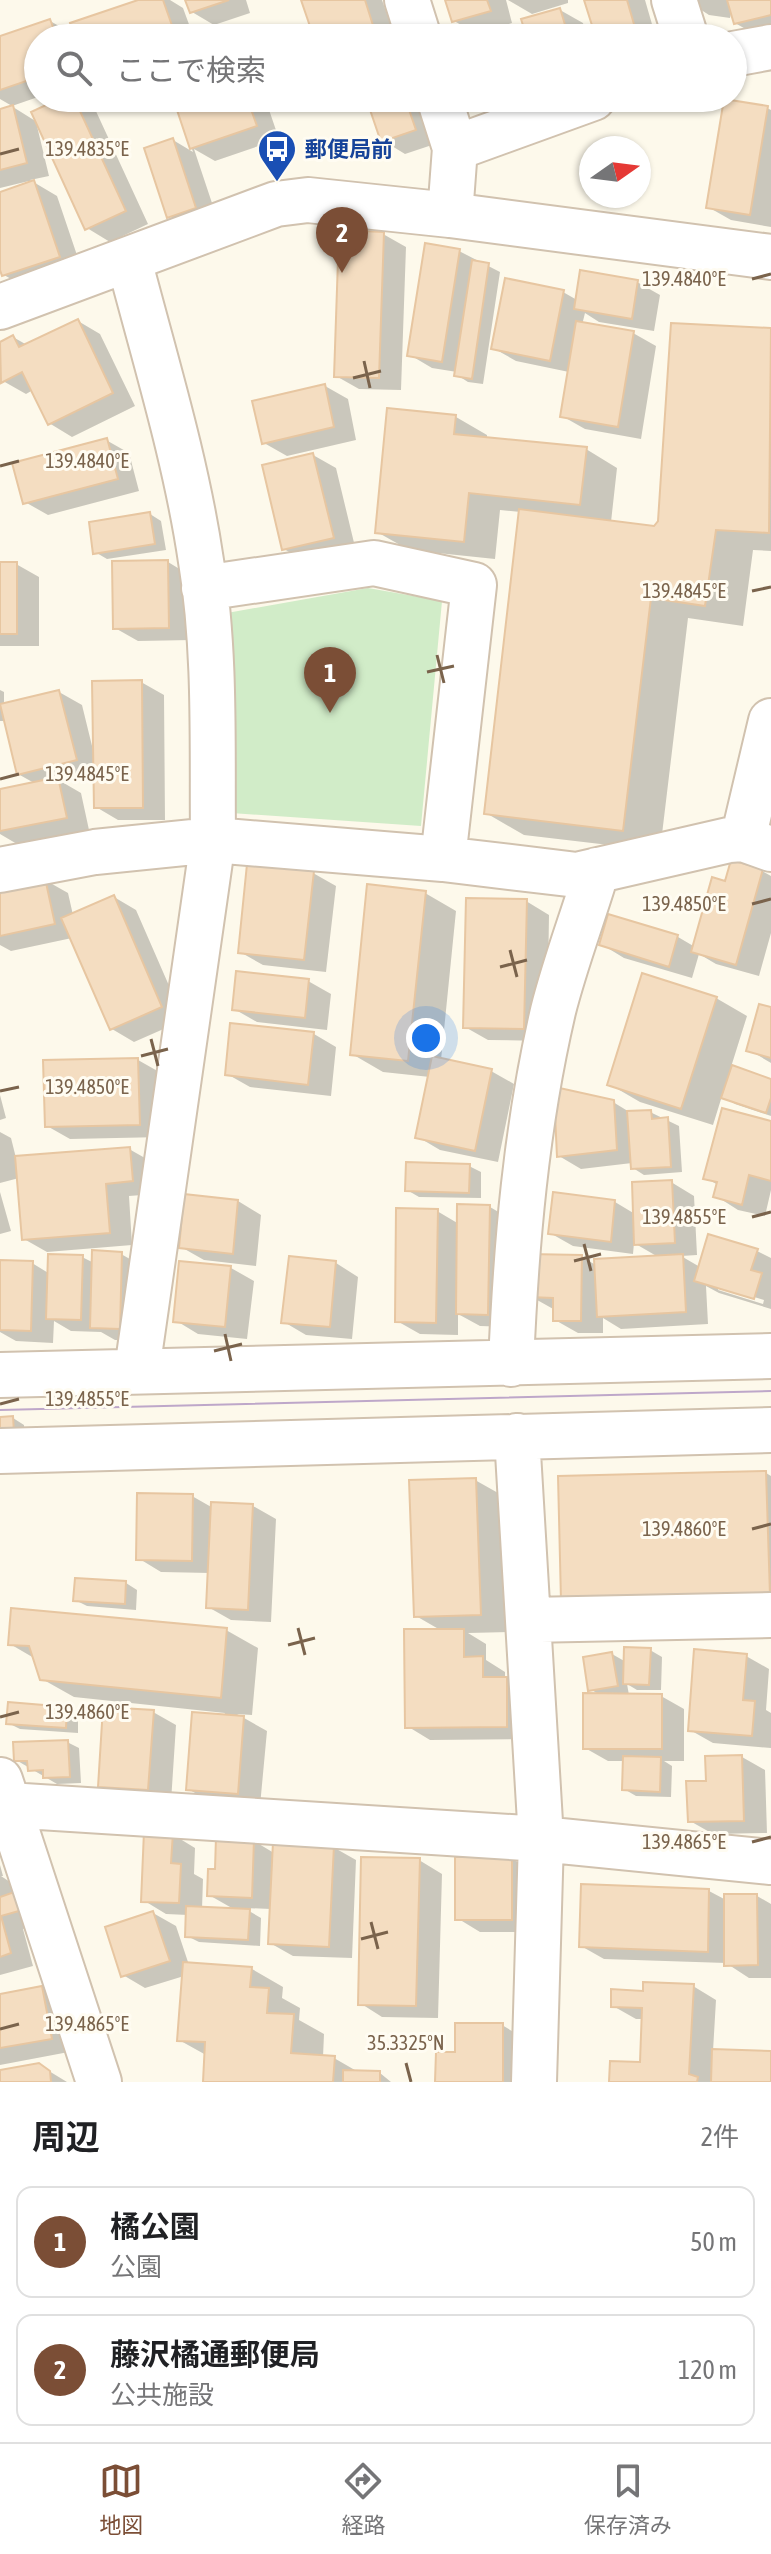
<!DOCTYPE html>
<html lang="ja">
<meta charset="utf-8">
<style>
:root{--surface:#fff;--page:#f6f6f6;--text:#202124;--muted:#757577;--line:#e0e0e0;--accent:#7b4e36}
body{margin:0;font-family:"Asap Condensed","Noto Sans JP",sans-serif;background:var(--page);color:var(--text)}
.compass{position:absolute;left:579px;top:136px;width:72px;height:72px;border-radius:50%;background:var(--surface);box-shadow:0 2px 6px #0004;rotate:76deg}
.you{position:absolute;left:426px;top:1038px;width:28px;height:28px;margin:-20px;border:6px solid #fff;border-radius:50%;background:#1a73e8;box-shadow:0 0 0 12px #1a73e833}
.badge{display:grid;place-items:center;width:52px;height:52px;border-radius:50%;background:var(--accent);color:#fff;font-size:26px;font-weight:700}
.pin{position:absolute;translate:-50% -66px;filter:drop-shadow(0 2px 4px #0008)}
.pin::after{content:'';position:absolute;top:42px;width:28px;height:24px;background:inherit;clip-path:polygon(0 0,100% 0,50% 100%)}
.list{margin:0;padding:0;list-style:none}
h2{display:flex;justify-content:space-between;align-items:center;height:104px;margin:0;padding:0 32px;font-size:34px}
h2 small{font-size:26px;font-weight:400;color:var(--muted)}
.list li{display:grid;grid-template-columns:52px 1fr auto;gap:24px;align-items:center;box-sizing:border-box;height:112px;margin:0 16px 16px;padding:0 16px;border:2px solid var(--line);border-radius:16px}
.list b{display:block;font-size:30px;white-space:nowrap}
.list p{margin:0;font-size:26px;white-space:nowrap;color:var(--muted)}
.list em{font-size:26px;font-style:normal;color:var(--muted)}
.icon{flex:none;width:44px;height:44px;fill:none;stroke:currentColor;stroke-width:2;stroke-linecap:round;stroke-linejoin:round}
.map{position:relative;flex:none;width:771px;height:2082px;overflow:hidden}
.search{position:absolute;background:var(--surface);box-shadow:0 2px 6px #0004;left:24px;right:24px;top:24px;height:88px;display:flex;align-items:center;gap:20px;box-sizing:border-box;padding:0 28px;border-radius:44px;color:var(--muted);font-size:30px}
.sheet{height:360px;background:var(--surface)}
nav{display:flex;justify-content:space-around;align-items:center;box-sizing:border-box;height:112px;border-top:2px solid var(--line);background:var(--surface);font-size:22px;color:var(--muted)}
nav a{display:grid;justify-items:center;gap:4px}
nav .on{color:var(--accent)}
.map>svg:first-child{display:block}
.green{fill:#d1ecc8}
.shadow{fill:#0003;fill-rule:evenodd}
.building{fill:#f4ddc1;stroke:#e7c6a1;stroke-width:2}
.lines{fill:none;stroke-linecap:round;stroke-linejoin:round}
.street-casing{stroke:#d1c2af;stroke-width:48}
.street{stroke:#fff;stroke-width:44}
.tram{stroke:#bea7c9;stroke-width:2}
.ticks{fill:none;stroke:#7a634c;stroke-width:3}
.labels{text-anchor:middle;stroke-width:6;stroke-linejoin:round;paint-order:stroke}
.transit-label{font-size:22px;font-weight:bold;fill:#164399;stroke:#fffcf2;text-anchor:start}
.ticks-label{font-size:20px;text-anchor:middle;fill:#7a634c;stroke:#fffcf2;stroke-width:6;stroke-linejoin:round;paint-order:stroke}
</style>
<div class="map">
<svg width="771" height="2082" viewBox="0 0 771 2082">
<rect width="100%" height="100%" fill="#fdf9eb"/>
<path class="green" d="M368 588 442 601 421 826 231 813 227 613Z"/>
<path class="shadow" d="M144 0H170L183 8 194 38H38V97L12 106 0 99V38L50 21 77 36Z
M188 0H246L250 13 214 25 192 12Z
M303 0H382L395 38H317Z
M448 0H506L512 23 494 29 509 38H460L476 33 454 21Z
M508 0H568V3L532 14Z
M586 0H645L656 38H598Z
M686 0H771V33L758 36 735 23 732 9 730 18 709 15Z
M560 10 583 23 587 38H529Z
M66 98H76L95 109 148 224 110 242 87 228 39 125 37 126 49 176 30 180 57 196 82 270 27 288 4 275 0 264V194L30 184 29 181 0 188V111L13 107 37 122Z
M175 98H265L279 139 215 161 194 149 218 221 191 229 169 216 173 140 193 152Z
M368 98H423L438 143 405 154 382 140Z
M474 98H532L498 114 475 101Z
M767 108 771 110V227L731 220 708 207Z
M383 234 406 247 401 390 359 389 336 376Z
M459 251 500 272 483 384 468 382 457 375V372L432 368 410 355Z
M637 282 660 295 654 331 599 322 585 313 582 325 633 333 656 346 641 439 585 429 562 416 569 372 516 361 493 348 563 292 577 300Z
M78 321 100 334 135 406 72 437 49 423 33 390 26 394 3 381 0 376V344L13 337 27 345Z
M673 325 771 331V551L753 550 743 626 688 618 660 851 524 835 486 813 521 512 500 510 495 559 409 550 377 532 456 417 487 435V439L586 449 617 468 611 522 655 528 660 522Z
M325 386 348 399 356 440 287 456 264 443Z
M106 440 129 453 139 491 48 515 25 502Z
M313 455 336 468 356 551 306 562 284 549Z
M150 514 161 521 166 550 107 559 95 552Z
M168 562 191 576 192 640 138 641 115 628Z
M0 564H16L39 577V646H0Z
M141 682 164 695 165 820H118L96 807 95 774 62 782 81 793 89 830 17 844 0 834V791L36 784 18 774 5 721H0V690L4 692V706L59 692 82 705 93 750Z
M762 871 771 876V933L759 976 716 964 699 954 692 978 624 958 601 944 610 916 678 937 695 947 726 883Z
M313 873 336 886 326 972 263 965 240 952Z
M45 880 68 893 73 915 114 897 136 910 184 1020 134 1042 112 1029 72 938 11 951 0 945V890Z
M425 893 456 911 441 1060 491 1071 514 1084 498 1162 440 1150 418 1137 430 1077 383 1072 352 1054Z
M526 901 549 915 547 1041 488 1040 465 1027Z
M308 981 331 994 327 1030 257 1022 234 1009Z
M716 998 747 1016 731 1067 771 1081V1116L735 1104 722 1096 713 1125 640 1102 609 1084Z
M771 1009V1063L749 1050Z
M314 1034 336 1047 331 1096 250 1087 227 1074Z
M138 1060 161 1073 163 1137 70 1139 47 1126Z
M0 1095 6 1118 0 1120Z
M613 1102 631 1113 650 1112 679 1126 682 1172 644 1175 633 1168 632 1163 581 1169 559 1156Z
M771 1123V1190L765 1216 738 1210 716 1196 718 1185 706 1178Z
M0 1132 11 1138 16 1158 129 1149 152 1162 155 1194 129 1196 132 1245 47 1252 24 1239 19 1178 0 1183Z
M469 1166 481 1172V1198L419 1197 407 1190Z
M671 1182 694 1196 697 1255 681 1256 700 1267 757 1251 771 1258V1309L719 1293 706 1286 708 1324 621 1329 603 1318V1333H578L555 1320V1310L530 1296 581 1257 596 1265 660 1258 634 1243 633 1254 573 1246 550 1233 554 1195 615 1202 635 1214ZM718 1286 764 1300 763 1304 718 1290Z
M0 1192 11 1231 0 1234Z
M238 1201 261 1215 256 1266 204 1260 181 1247Z
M490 1207 512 1220 511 1327 480 1326 458 1314V1335L420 1334 397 1321 437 1211 459 1224Z
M121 1254 144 1267 142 1341 115 1340 101 1332 71 1331 54 1321 53 1343 16 1341 0 1332V1262L32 1263 50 1274 82 1257 94 1263Z
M181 1263 231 1268 254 1281 247 1339 198 1334 175 1320Z
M336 1263 358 1277 352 1339 306 1335 284 1322Z
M13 1418 24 1425 25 1439 0 1419Z
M766 1473 771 1476V1613L594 1618Z
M475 1480 507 1498 512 1632 468 1633 486 1644V1660L505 1672V1678L529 1692V1739L430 1740 407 1726 442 1631 416 1616Z
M192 1496 213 1508 253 1506 276 1519 271 1622 231 1620 208 1607 210 1573 161 1572 138 1558Z
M126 1583 137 1590 136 1610 87 1606 75 1600Z
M226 1630 258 1648 252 1715 237 1714 267 1731 260 1806 211 1802 188 1789 225 1713 74 1697 42 1679 34 1658 10 1644Z
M650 1650 662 1657 661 1690H637L627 1684 629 1695 661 1696 684 1709V1761H664L672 1766 671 1797 636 1796 624 1789 625 1761H608L585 1748 600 1695 590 1689 612 1654 626 1662Z
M746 1656 769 1669 766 1710 771 1713V1748L713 1743 690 1730Z
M67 1709 78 1715V1733L20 1729 8 1723Z
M153 1712 176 1725 171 1802 123 1799 100 1786Z
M67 1742 79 1748 81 1783 57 1784 16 1760Z
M742 1757 765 1770 767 1833 713 1834 690 1821 708 1783Z
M172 1834 195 1848 194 1874 203 1879 202 1909 237 1911 209 1895 217 1871 254 1841 274 1853 333 1847 356 1860 352 1958 293 1956 270 1943 271 1909 244 1908 261 1918 260 1946 199 1942 187 1936 188 1915 166 1914 143 1900Z
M512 1859 535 1872 534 1932H480L457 1918Z
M419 1860 442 1874 438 2018 382 2017 360 2003Z
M0 1865 3 1876H1L10 1882 14 1894 47 1922 23 1929 33 1966 0 1975Z
M709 1891 726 1900 757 1896 771 1904V1978H749L726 1963 604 1959 581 1946Z
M153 1913 176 1926 189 1965 252 1969 283 1987 282 1998 300 2008 299 2020 324 2034 323 2057 334 2058 360 2073H380L391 2082H205L206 2055 179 2040 184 1976 145 1988 123 1975Z
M693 1986 716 2000 713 2051 771 2053V2082H611L642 2064 643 2019H636L613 2006 645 1993Z
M42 1988 65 2001 74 2051 0 2065V1996Z
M502 2025 525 2039V2082H437L457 2054Z
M39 2065 67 2082H0V2072Z"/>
<path class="building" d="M138 0H163L175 34 162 38H75L70 23Z
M185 0H229L190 13Z
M301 0H365L377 38H314Z
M445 0H487L491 11 452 22Z
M584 0H627L638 38H596Z
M727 0H771V15L734 24Z
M560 8 569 38H527L521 19Z
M50 19 57 38H38V77L0 90V36Z
M492 26 496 38H453Z
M61 98H74L126 211 85 230 31 112Z
M173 98H247L257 126 190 149Z
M366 98H405L416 130 381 142Z
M724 99 768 106 750 215 706 208Z
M13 105 27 163 0 170V109Z
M173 138 196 208 167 218 144 148Z
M34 180 60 257 2 276 0 270V192Z
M339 230 384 232 379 378 334 377Z
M425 243 460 249 442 362 407 356Z
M472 260 489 263 472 379 454 376Z
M580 270 638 280 632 319 574 309Z
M505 278 564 290 550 361 491 349Z
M78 319 113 393 48 425 22 372 1 383 0 342 13 335 19 347Z
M576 321 634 331 618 427 560 417Z
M671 323 771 328 769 533 716 530 705 606 651 598 623 831 484 814 519 509 654 526 658 521Z
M325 384 334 427 262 444 252 401Z
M387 408 456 415 454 434 587 447 580 505 469 493 464 542 375 533Z
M107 438 118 479 23 504 12 463Z
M313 453 334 538 282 550 262 465Z
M150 512 155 544 93 554 89 522Z
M168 560 169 628 113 629 112 561Z
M0 562H17V634H0Z
M142 680 143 808H94L92 681Z
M59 690 77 760 17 775 0 704Z
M58 777 67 818 0 831V789Z
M731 860 763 869 736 965 691 952 712 877 725 881Z
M247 864 314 871 304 960 238 953Z
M45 878 55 924 0 936V888Z
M367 884 426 891 408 1061 350 1055Z
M114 895 162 1007 110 1030 61 918Z
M466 898 527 899 524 1029 463 1028Z
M608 914 678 935 669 967 599 945Z
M236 971 309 979 305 1018 232 1010Z
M642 973 717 997 681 1109 607 1085Z
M759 1004 771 1007V1058L746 1051Z
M230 1023 314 1032 308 1085 225 1075Z
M432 1056 492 1069 475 1151 415 1138Z
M138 1058 140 1125 45 1127 43 1060Z
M732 1065 771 1079V1098L766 1113 721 1098Z
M546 1085 614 1100 617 1150 557 1157 555 1114Z
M722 1108 771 1121V1181L749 1175 742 1205 713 1197 717 1182 703 1179Z
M651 1110 652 1119 668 1117 671 1167 631 1169 627 1111Z
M130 1147 133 1181 106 1184 110 1233 22 1240 15 1156Z
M406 1162 470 1164 469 1193 405 1191Z
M672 1180 675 1243 634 1245 632 1182Z
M553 1192 615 1200 611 1242 548 1234Z
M184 1194 238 1200 233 1254 179 1248Z
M457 1204 490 1205 488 1315 456 1314Z
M396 1208 438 1209 436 1323 395 1322Z
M708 1234 758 1249 751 1270 762 1273 754 1299 694 1281Z
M92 1250 122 1252 120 1329 90 1328Z
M48 1254 83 1255 81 1320 46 1319Z
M528 1254 582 1255 581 1321H553V1298L528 1297Z
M683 1254 686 1312 597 1317 594 1259Z
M289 1256 336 1261 330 1327 281 1323Z
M0 1260 33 1261 31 1331 0 1330Z
M179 1261 231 1266 225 1327 173 1322Z
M13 1416 14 1433H0V1417Z
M766 1471 770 1595 561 1601 558 1476Z
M476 1478 481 1615 414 1617 409 1480Z
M137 1493 193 1494 192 1561 136 1560Z
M211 1502 253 1504 248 1610 206 1608Z
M75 1578 126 1581 125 1604 73 1601Z
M11 1608 227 1628 221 1698 40 1680 29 1646 8 1645Z
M404 1629H464V1657L483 1656V1677H507V1727L405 1728Z
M624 1647 651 1648 649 1685 623 1684Z
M694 1649 747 1654 743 1700 755 1701 752 1736 688 1731Z
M612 1652 618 1686 588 1691 583 1657Z
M583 1693 662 1694V1749H583Z
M8 1702 67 1707 66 1728 6 1724Z
M103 1707 154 1710 148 1790 98 1787Z
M192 1712 244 1716 238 1794 186 1790Z
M68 1740 70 1777 43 1778V1770L28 1771 27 1761H14L13 1742Z
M742 1755 744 1821 688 1822 686 1781H706L705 1756Z
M623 1756 661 1757 660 1792 622 1790Z
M144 1831 173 1832 171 1863 181 1864 179 1903 141 1902Z
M216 1837 254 1839 252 1898 207 1896 208 1869H215Z
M273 1842 334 1845 329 1947 268 1944Z
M361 1857 420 1858 416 2006 358 2005Z
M455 1857H512V1920H455Z
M581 1884 709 1889 708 1952 579 1947Z
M20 1890 26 1909 1 1916 11 1953 0 1957V1897Z
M724 1894H757L758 1965 724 1966Z
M186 1906 250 1909 248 1940 185 1937Z
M153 1911 170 1961 121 1977 105 1927Z
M183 1962 252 1967 250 1987 269 1988 267 2013 294 2014 291 2053 335 2056 333 2082H203L205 2042 177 2041Z
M643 1982 694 1984 689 2074 698 2077 697 2082H609L610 2061 640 2062 642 2008 611 2007V1989L643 1991Z
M42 1986 52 2039 0 2048V1994Z
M455 2023H503V2082H435L436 2052H455Z
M712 2049 771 2051V2082H711Z
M39 2063 50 2071 51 2082H0V2070Z
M343 2070 380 2071V2082H343Z"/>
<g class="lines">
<g class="street-casing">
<path id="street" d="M407 0 419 38
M674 0 686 38
M733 54 771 47
M439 98 455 148
M450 215 455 148 593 98
M129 260C155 360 186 459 201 561 216 653 212 747 213 840L137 1370
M0 307 276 204 308 200 450 215 771 257
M204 588 374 563 474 585 443 859
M743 839 771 721
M0 870 95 852 213 840 443 859 577 875 729 840 743 839 771 849
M511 1364C516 1245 526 1127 553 1011 565 963 583 917 597 870
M0 1375 771 1356
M517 1436 541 1839 534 2082
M0 1451 771 1430
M528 1620 771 1615
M0 1780 99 2082
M8 1805 541 1839 771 1862"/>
</g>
<use href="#street" class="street"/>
<path class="tram" d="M0 1410 771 1391"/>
</g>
<path class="ticks" d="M0 154 19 149M752 279 771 274M364 361 370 388M353 378 381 371M0 466 19 461M752 591 771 587M437 655 444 683M427 672 454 666M0 779 19 774M752 904 771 899M510 950 517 977M500 967 527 960M151 1039 158 1066M141 1056 168 1049M0 1091 19 1087M752 1217 771 1212M584 1244 591 1271M574 1261 601 1254M225 1334 231 1361M214 1351 242 1344M0 1404 19 1399M752 1529 771 1524M298 1628 305 1655M288 1645 315 1638M0 1717 19 1712M752 1842 771 1837M371 1922 378 1949M361 1939 388 1932M0 2029 19 2024M406 2063 411 2082"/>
<defs>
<g id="bus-pin" transform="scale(2)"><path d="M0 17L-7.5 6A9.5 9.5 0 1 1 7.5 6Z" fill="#1a4fb4" stroke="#fffcf2"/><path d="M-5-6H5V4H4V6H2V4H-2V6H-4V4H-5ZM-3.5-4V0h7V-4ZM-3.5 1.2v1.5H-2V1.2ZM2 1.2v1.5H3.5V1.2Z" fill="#fff"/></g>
</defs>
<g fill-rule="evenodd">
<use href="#bus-pin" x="277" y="149"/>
</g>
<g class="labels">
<g class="transit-label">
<text x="305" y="157">郵便局前</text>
</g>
</g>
<g class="ticks-label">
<text x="87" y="156">139.4835°E</text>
<text x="684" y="286">139.4840°E</text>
<text x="87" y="468">139.4840°E</text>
<text x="684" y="598">139.4845°E</text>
<text x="87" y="781">139.4845°E</text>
<text x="684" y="911">139.4850°E</text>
<text x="87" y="1094">139.4850°E</text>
<text x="684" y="1224">139.4855°E</text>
<text x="87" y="1406">139.4855°E</text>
<text x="684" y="1536">139.4860°E</text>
<text x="87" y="1719">139.4860°E</text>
<text x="684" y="1849">139.4865°E</text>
<text x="87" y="2031">139.4865°E</text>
<text x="406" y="2050">35.3325°N</text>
</g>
</svg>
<svg class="compass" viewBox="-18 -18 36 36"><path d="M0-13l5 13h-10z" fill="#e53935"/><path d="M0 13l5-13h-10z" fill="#757577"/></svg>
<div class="you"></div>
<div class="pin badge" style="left:330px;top:713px">1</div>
<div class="pin badge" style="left:342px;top:273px">2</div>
<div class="search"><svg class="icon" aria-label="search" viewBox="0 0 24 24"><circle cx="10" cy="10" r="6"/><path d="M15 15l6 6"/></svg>ここで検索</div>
</div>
<section class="sheet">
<h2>周辺<small>2件</small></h2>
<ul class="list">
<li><span class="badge">1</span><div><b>橘公園</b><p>公園</p></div><em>50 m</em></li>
<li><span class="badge">2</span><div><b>藤沢橘通郵便局</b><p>公共施設</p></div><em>120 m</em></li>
</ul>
</section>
<nav>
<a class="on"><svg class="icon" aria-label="map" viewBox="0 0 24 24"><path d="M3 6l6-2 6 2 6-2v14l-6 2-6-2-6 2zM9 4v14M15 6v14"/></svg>地図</a>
<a><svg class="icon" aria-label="directions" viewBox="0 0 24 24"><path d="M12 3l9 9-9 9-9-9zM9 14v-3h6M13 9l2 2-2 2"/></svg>経路</a>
<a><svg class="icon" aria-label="saved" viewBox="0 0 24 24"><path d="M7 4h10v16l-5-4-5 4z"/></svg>保存済み</a>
</nav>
